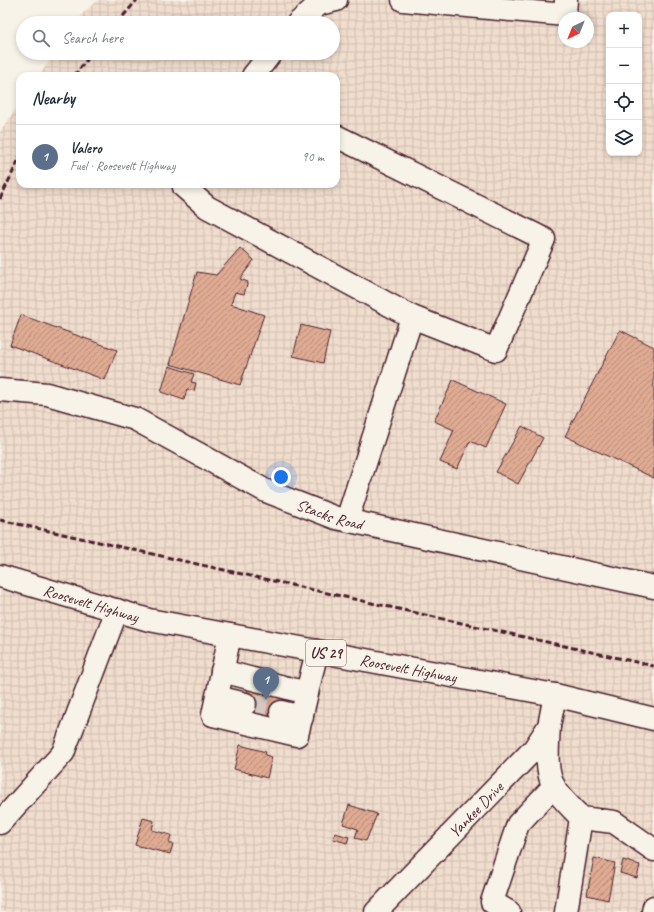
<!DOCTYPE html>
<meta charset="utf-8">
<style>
:root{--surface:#fff;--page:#f6f6f7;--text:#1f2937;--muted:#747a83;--line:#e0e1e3;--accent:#1f6fb2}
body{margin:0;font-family:Caveat,sans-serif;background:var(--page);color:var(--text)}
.controls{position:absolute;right:12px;top:12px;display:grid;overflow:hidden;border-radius:8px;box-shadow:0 2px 6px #0003}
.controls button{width:36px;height:36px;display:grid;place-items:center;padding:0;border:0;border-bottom:1px solid var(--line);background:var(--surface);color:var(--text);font:20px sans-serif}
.compass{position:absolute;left:558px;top:12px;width:36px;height:36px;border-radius:50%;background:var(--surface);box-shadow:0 2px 6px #0003;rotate:223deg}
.you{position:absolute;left:281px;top:477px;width:14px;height:14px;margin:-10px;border:3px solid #fff;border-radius:50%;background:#1a73e8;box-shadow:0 0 0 6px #1a73e833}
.badge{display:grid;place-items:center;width:26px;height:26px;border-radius:50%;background:var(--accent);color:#fff;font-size:13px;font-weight:700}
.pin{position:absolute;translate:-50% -33px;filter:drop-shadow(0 1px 2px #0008)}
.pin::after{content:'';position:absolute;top:21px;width:14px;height:12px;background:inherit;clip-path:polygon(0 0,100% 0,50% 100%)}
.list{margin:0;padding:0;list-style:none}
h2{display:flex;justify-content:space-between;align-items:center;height:52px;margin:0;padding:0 16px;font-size:17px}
h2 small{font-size:13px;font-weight:400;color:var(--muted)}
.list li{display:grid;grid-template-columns:26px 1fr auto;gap:12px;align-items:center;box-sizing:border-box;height:64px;padding:0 16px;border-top:1px solid var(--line)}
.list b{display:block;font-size:15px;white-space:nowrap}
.list p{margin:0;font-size:13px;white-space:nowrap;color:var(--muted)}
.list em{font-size:13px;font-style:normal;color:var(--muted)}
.icon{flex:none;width:22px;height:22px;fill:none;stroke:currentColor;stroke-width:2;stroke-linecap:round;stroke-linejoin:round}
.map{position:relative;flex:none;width:654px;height:912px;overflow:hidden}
.search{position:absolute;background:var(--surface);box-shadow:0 2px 6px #0003;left:16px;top:16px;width:324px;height:44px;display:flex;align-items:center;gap:10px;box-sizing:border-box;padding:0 14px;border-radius:22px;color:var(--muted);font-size:15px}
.panel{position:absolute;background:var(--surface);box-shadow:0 2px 6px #0003;left:16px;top:72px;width:324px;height:116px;border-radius:12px}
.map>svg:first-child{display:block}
.industrial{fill:url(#industrial-grid);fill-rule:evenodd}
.building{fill:url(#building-hatch);stroke:#4a1f2b}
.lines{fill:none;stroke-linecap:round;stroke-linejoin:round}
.minor-tunnel{stroke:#d4c9c2;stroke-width:22;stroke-dasharray:22 11;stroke-linecap:butt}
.minor-casing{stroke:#4a1f2b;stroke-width:25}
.major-casing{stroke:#4a1f2b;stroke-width:25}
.minor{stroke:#f7f3e8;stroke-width:22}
.major{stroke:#f7f3e8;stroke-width:22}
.rail{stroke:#4a1f2b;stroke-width:3;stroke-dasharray:6 3;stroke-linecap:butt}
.labels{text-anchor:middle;stroke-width:4;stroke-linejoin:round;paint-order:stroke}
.shield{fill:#f7f3e8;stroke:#7e5f64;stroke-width:1}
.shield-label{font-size:15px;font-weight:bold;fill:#4a1f2b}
.street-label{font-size:16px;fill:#4a1f2b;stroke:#f7f3e8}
</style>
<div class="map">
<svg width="654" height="912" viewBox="0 0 654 912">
<defs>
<pattern id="industrial-grid" width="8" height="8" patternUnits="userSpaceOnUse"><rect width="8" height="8" fill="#f0ddce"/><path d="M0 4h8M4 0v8" fill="none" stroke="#cfbdb1"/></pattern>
<pattern id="building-hatch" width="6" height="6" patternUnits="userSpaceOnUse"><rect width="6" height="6" fill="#dfab93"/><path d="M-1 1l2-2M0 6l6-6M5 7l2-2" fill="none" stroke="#b78b78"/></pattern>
</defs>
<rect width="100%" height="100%" fill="#f7f3e8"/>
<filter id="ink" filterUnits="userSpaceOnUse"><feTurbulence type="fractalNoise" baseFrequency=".025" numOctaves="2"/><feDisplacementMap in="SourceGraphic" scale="8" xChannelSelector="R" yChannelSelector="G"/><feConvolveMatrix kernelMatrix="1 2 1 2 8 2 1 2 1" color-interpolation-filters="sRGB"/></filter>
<g filter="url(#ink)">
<path class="industrial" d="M98 0H654V912H0V132L20 103V184H336V76H39L55 53H333V23H76L84 12ZM609 15H639V153H609ZM564 18H588V42H564Z"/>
<path class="building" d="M240 248 254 260 240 279 248 282 244 294 235 292 231 304 264 315 240 385 170 364 197 272 216 275Z
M21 315 117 350 105 380 10 345Z
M301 325 330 332 323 363 293 356Z
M620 330 654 347V478L565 436Z
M169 366 194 374 191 382 196 383 194 391 187 389 184 400 161 392Z
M453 380 506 404 486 448 470 441 457 469 440 462 454 430 434 421Z
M522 426 543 438 518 484 496 472Z
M249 685 285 692 279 723 243 716Z
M240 745 266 752 265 755 272 757 267 778 234 769Z
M349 805 377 814 366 841 355 838 358 829 343 824Z
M143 818 154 821 152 830 171 835 169 844H173L170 854 135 845Z
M335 833 349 837 347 843 333 839Z
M594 858 615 863 608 900 587 895Z
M623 860 640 865 637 878 620 873Z"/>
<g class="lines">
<path class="minor-tunnel" d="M245 704 281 712"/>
<g class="minor-casing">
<g id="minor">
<path d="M403 0 565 15 566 0"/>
<path d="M298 23 319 4 336 0"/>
<path d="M253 76 271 53"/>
<path d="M336 136 544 239 496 350 412 317"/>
<path d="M184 184V187L207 207 412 317 347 520"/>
<path id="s1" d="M0 390 47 394 135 419 266 491 336 518 654 587"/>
<path d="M230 635 213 715 297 735 317 651"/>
<path d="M222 671 307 693"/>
<path d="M217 697 245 704"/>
<path d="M281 712 302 717"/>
<path d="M549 726C548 745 545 768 553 785 559 797 572 808 581 818L566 912"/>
<path d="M581 818 614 822 654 850"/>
<path d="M0 823 63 753 117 610"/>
<path id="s2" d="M376 912 534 749 549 726 555 695"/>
<path d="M509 912 492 902 518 824 554 786"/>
<path d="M653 912 654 907"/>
</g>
</g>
<g class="major-casing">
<g id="major">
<path id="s3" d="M0 576 149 620 555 695 654 719"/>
</g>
</g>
<use href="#minor" class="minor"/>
<use href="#major" class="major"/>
<path class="rail" d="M117 23 137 0
M74 76 92 53
M0 199 20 157
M0 520 654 666"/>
</g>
</g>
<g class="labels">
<rect class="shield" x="306" y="640" width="40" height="26" rx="3"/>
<g class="shield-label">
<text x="326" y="658">US 29</text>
</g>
<g class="street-label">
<text dy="6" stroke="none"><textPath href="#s1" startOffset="356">Stacks Road</textPath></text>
<text dy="6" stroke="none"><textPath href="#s3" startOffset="95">Roosevelt Highway</textPath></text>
<text dy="6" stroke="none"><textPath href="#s3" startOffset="419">Roosevelt Highway</textPath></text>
<text dy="6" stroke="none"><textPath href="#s2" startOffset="143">Yankee Drive</textPath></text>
</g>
</g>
</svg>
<div class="controls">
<button>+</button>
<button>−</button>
<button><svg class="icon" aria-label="locate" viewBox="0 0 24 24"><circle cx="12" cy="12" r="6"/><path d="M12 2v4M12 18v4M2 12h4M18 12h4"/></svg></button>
<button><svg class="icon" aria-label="layers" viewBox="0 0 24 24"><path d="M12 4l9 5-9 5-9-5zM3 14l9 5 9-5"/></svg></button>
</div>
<svg class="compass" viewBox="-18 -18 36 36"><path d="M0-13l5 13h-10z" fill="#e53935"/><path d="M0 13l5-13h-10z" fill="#747a83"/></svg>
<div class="you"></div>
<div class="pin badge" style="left:266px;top:700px;background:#5c6f8a">1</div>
<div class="search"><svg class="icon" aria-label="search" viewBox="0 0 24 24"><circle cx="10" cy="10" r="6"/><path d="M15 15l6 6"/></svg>Search here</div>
<section class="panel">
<h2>Nearby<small></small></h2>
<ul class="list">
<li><span class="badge" style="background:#5c6f8a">1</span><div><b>Valero</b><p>Fuel · Roosevelt Highway</p></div><em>90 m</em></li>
</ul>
</section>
</div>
